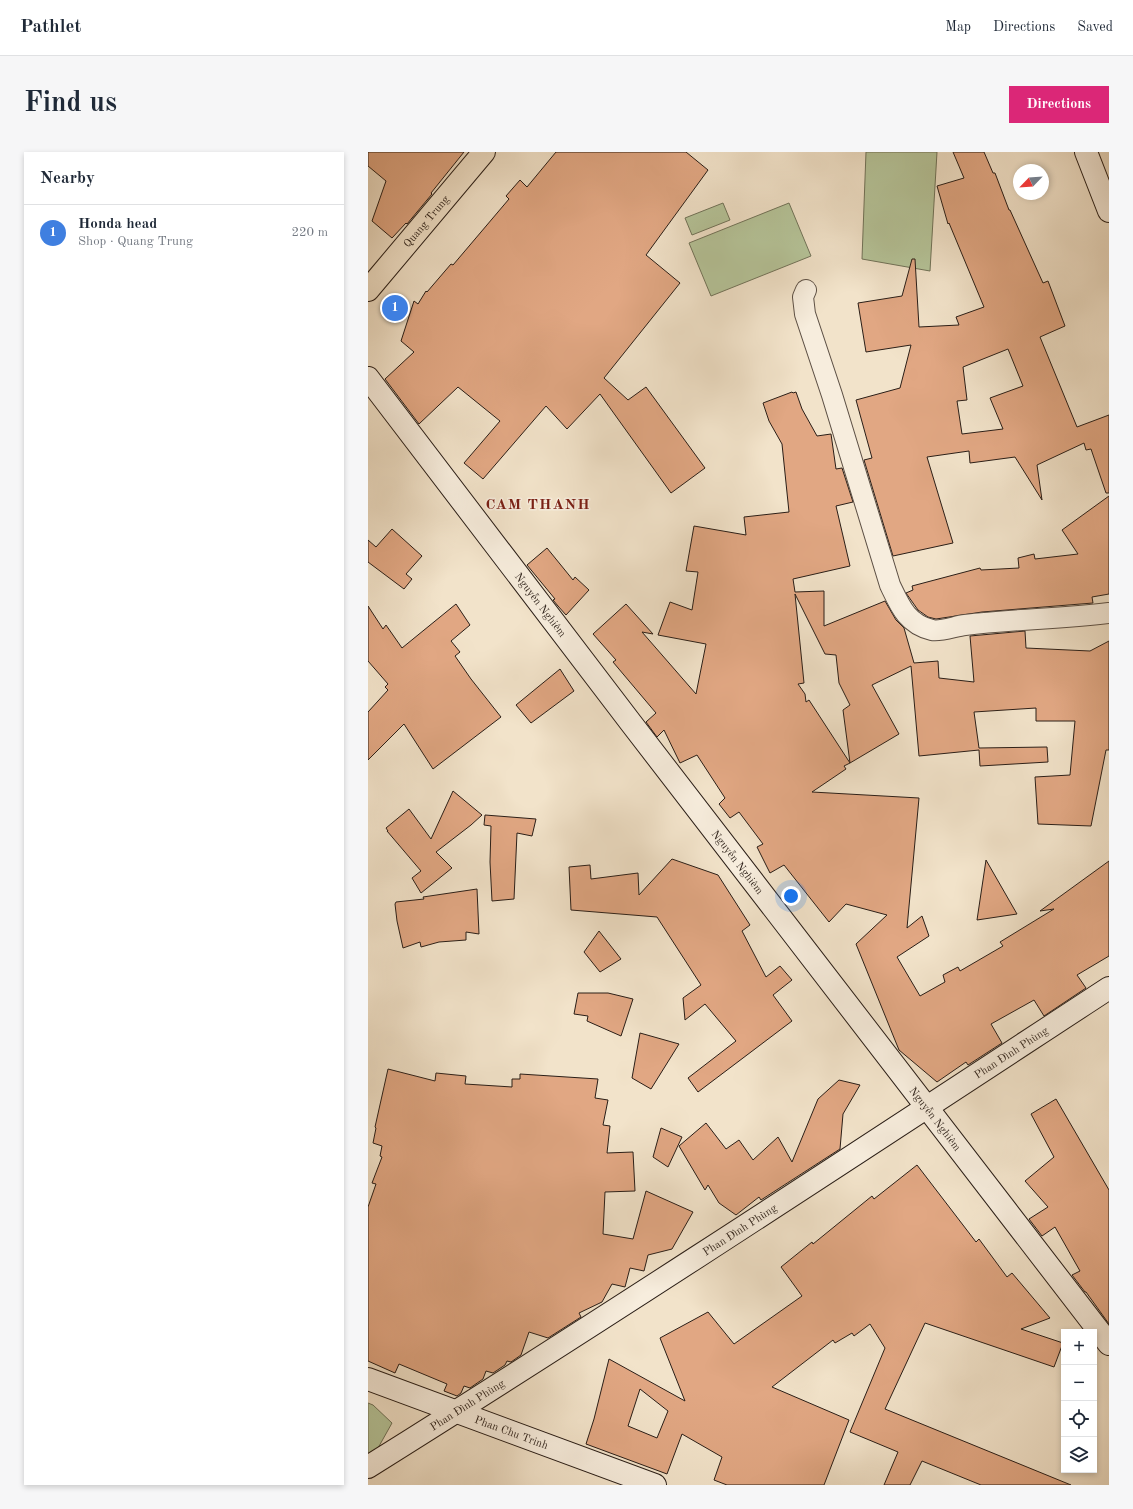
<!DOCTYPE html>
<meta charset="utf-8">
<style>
:root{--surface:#fff;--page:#f6f6f7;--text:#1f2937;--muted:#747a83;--line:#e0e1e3;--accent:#db2777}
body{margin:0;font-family:"Old Standard TT",serif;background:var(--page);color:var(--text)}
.controls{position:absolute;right:12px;bottom:12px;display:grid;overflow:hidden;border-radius:0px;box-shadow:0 2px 6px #0003}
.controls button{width:36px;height:36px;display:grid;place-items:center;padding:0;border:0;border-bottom:1px solid var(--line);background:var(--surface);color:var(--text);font:20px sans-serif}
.compass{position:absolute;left:645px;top:12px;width:36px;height:36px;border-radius:50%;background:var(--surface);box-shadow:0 2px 6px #0003;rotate:245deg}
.you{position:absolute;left:423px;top:744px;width:14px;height:14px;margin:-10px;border:3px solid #fff;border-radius:50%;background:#1a73e8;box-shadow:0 0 0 6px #1a73e833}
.badge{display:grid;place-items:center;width:26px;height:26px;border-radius:50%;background:var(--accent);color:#fff;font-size:13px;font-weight:700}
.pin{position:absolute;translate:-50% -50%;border:2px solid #fff;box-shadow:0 1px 4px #0006}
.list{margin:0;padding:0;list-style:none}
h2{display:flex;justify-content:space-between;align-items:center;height:52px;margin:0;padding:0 16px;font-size:17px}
h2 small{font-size:13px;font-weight:400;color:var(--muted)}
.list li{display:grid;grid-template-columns:26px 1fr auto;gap:12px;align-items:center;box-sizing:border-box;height:56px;padding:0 16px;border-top:1px solid var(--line)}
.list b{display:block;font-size:15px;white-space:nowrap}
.list p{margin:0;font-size:13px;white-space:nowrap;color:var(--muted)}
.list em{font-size:13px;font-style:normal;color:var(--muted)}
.icon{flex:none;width:22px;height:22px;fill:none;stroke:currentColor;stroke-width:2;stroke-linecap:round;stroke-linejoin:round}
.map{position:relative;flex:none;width:741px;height:1333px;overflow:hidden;border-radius:0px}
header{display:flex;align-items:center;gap:24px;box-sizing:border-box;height:56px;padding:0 20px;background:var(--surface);border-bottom:1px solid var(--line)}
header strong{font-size:19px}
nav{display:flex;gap:22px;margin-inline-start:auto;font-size:14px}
.intro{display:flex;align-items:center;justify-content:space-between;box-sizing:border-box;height:96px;padding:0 24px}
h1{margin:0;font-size:28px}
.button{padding:10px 18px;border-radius:0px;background:var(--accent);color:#fff;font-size:14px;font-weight:700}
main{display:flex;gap:24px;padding:0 24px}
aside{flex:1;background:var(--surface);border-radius:0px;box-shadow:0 2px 6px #0003}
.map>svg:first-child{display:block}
.green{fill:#b6c59a;stroke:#707258}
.building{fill:#e1a783;stroke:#2a1e17;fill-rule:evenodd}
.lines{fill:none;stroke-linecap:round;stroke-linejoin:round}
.street-casing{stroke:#5c4f44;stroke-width:22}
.secondary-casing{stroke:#2a1e17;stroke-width:24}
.primary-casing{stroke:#2a1e17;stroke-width:24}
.street{stroke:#f7eddd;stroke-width:20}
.secondary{stroke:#f7eddd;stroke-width:22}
.primary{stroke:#f2e3ca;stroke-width:22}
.labels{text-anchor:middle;stroke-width:3;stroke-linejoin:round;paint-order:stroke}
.street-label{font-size:11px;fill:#2a1e17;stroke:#f7eddd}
.district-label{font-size:15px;font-weight:bold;letter-spacing:1px;fill:#7a1f14;stroke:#f7eddd}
</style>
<header>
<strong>Pathlet</strong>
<nav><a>Map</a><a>Directions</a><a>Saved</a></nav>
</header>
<div class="intro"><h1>Find us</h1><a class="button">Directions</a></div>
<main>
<aside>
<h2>Nearby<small></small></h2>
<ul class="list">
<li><span class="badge" style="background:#3f7fe0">1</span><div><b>Honda head</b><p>Shop · Quang Trung</p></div><em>220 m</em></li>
</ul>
</aside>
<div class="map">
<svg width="741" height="1333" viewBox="0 0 741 1333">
<rect width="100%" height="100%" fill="#f2e3ca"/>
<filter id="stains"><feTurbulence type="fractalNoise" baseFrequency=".005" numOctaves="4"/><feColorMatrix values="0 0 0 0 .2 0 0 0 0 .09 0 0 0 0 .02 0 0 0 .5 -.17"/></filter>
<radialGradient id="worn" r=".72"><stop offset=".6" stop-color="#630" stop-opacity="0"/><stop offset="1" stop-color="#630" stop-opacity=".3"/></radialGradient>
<path class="green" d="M498 0H569L562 119 494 107Z
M355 51 362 68 324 83 317 66Z
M421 51 443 104 343 144 321 91Z
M0 1251 5 1253 24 1271 10 1296 0 1302Z"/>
<path class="building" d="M0 0H96L63 41 64 42 39 72 38 71 24 86 4 69 18 29 0 14Z
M188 0H318L340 18 278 103 312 131 236 226 260 248 278 235 337 316 303 341 232 242 199 277 178 254 115 327 96 311 132 269 90 235 51 272 17 227 46 200 33 189 46 149 50 152 58 139 59 140 83 112 85 113 141 47 138 44 152 28 159 35Z
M585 0H616L625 21H627L641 58H642L675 131 680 129 697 174 672 185 709 275 741 263V341H738L723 297 718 298 716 291 669 313 674 348 647 305 602 311 601 299 559 305 585 391 525 404 496 308 504 306 488 248 532 236 543 193 498 200 490 151 534 144 544 107H547L551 175 591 173 588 165 616 155 581 71 580 72 569 34 596 26ZM640 197 655 234 622 246 635 277 594 282 589 249 599 248 595 215Z
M424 240 425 241 428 240 434 257 449 284 463 282 468 317 474 316 485 350 468 354 482 414 425 427 427 440 456 439V474L517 449 528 468 536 476 546 511 570 509 571 526 606 530 602 484 657 479 658 496 722 499 741 489V598H738L723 674 670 672 667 625 702 623 707 569H668V556L606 560 611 596 679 595 680 610 612 614 611 598 551 604 543 514 504 533 531 582 482 611 475 558 482 553 471 531 468 503 457 502 427 442 436 531 430 532 437 542 438 550 441 548 482 611 476 614 478 617 444 640 551 646 539 776 554 764 561 784 529 805 552 844 577 830 575 823 590 815 592 819 635 794 632 790 686 757 672 759 741 709V804L709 823 718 836 676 864 666 848 623 872 634 891 600 913 598 910 569 930 531 898 488 792 519 763 478 752 461 770 416 713 402 721 389 695 395 692 371 660 362 666 351 652 357 646 329 603 312 611 296 578 289 585 278 570 288 561 245 510 248 508 225 482 258 452 285 482 274 480 328 542 338 492 290 483 302 450 324 458 330 420 318 419 326 374 378 383 376 365 421 360 414 292 401 269 395 251Z
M741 344V442L724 445 725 451 614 460 568 467 560 465 550 458 538 441 545 438 544 434 612 416 613 418 651 416 650 406 666 402 667 407 710 402 694 378Z
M24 377 54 404 38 422 44 427 36 437 0 410V388L8 395Z
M179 396 205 428 207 425 221 438 198 463 190 454 185 448 187 447 159 413Z
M88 452 102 473 83 489 92 500 87 504 103 527 133 565 65 617 36 572 0 608V560L20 538 17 535 20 532 0 509V454L15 477 18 473 34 496Z
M192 517 206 539 163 571 148 553Z
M85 639 114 663 103 673 68 700 84 716 53 741 44 726 53 719 19 679H20L18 676 41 657 63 687Z
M117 663 168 667 164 684 149 681 146 747 124 749 122 710 123 674 116 673Z
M304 707 350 723 382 773 374 779 398 825 412 814 424 828 405 843 424 869 330 940 320 926 368 889 337 852 317 868 315 846 333 833 289 765 203 758 201 715 222 713 223 727 270 721 271 743Z
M618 708 649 762 609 768Z
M109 737 111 782 98 780V788L71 790 53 795 52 790 35 796 29 769 27 752 28 750 56 747 55 745Z
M231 779 253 807 232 820 216 800Z
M210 841H240L265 847 253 884 219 869 220 864 206 862Z
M272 881 311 892 283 937 264 926Z
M20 917 67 929 68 921 98 924 97 932 144 935V927H152V922L230 927 227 946 240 948 235 973 242 974 239 1001 265 1000 267 1039 237 1040 235 1082 265 1087 278 1039 325 1060 304 1097 280 1103 276 1119 262 1116 257 1135 244 1132 234 1150 211 1161 213 1165 180 1186 161 1180 153 1203 143 1210 139 1209 137 1213 125 1221 118 1219 115 1227 102 1236 96 1234 93 1241 89 1244 76 1239 79 1232 31 1212 27 1221 0 1209V1055L8 1032 4 1031 14 1005 12 1004 14 994 5 991 8 976 7 975Z
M471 928 492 933 475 962 472 997 393 1048 391 1045 368 1063 351 1051 340 1033 337 1038 311 994 338 971 358 997 371 988 385 1008 410 985 424 1010 450 947Z
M688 947 741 1038V1172L718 1140H717L704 1123 712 1119 687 1075 674 1084 661 1067 680 1055 657 1029 686 1005 663 962Z
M293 976 314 985 300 1015 285 1005Z
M549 1013 608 1090 611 1087 639 1125 644 1121 682 1166 653 1177 695 1191 686 1215 557 1171 517 1257 703 1333H613L554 1309 542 1333H516L530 1300 482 1280 517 1196 502 1172 486 1184 484 1181 467 1191 465 1188 404 1235 481 1268 456 1333H359L346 1328 354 1305 314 1282 299 1322 218 1292 226 1267 241 1207 317 1249 292 1186 340 1160 366 1192 434 1144 413 1115 444 1090 445 1092 504 1044 506 1047ZM272 1237 300 1259 289 1286 260 1274Z"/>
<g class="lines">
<g class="street-casing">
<path id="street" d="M438 138 435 145 437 162 464 243 522 433C532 454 539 472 564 478 572 480 588 474 597 473 645 467 693 467 741 461"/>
</g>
<g class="secondary-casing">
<g id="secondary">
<path d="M718 0 741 59"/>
<path id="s1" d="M0 226 263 571 741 1192"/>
<path id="s2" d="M0 1227 287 1333"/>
<path id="s3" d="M0 1315C249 1159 495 997 741 836"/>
</g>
</g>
<g class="primary-casing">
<g id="primary">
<path id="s4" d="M0 138 116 0"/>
</g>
</g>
<use href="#street" class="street"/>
<use href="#secondary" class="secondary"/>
<use href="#primary" class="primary"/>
</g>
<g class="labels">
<g class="street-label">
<text dy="4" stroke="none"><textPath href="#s4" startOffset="90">Quang Trung</textPath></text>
<text dy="4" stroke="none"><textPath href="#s1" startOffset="285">Nguyễn Nghiêm</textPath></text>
<text dy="4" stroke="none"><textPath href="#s1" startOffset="609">Nguyễn Nghiêm</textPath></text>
<text dy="4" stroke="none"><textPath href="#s3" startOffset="765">Phan Đình Phùng</textPath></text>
<text dy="4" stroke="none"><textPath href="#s1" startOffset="933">Nguyễn Nghiêm</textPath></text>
<text dy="4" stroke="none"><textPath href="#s3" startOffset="441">Phan Đình Phùng</textPath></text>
<text dy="4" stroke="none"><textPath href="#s3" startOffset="117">Phan Đình Phùng</textPath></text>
<text dy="4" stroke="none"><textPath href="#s2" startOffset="153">Phan Chu Trinh</textPath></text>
</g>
<g class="district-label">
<text x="170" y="357">CAM THANH</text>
</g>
</g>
<rect width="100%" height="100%" filter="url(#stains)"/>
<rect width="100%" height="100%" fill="url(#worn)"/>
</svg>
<div class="controls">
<button>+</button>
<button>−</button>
<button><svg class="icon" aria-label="locate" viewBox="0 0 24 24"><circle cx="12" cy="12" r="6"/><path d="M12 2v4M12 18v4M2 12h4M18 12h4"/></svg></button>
<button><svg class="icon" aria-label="layers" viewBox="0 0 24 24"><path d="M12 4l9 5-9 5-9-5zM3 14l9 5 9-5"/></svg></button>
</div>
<svg class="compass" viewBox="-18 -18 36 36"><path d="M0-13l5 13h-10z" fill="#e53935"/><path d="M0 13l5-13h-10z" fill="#747a83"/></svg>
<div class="you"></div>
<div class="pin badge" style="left:27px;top:156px;background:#3f7fe0">1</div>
</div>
</main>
